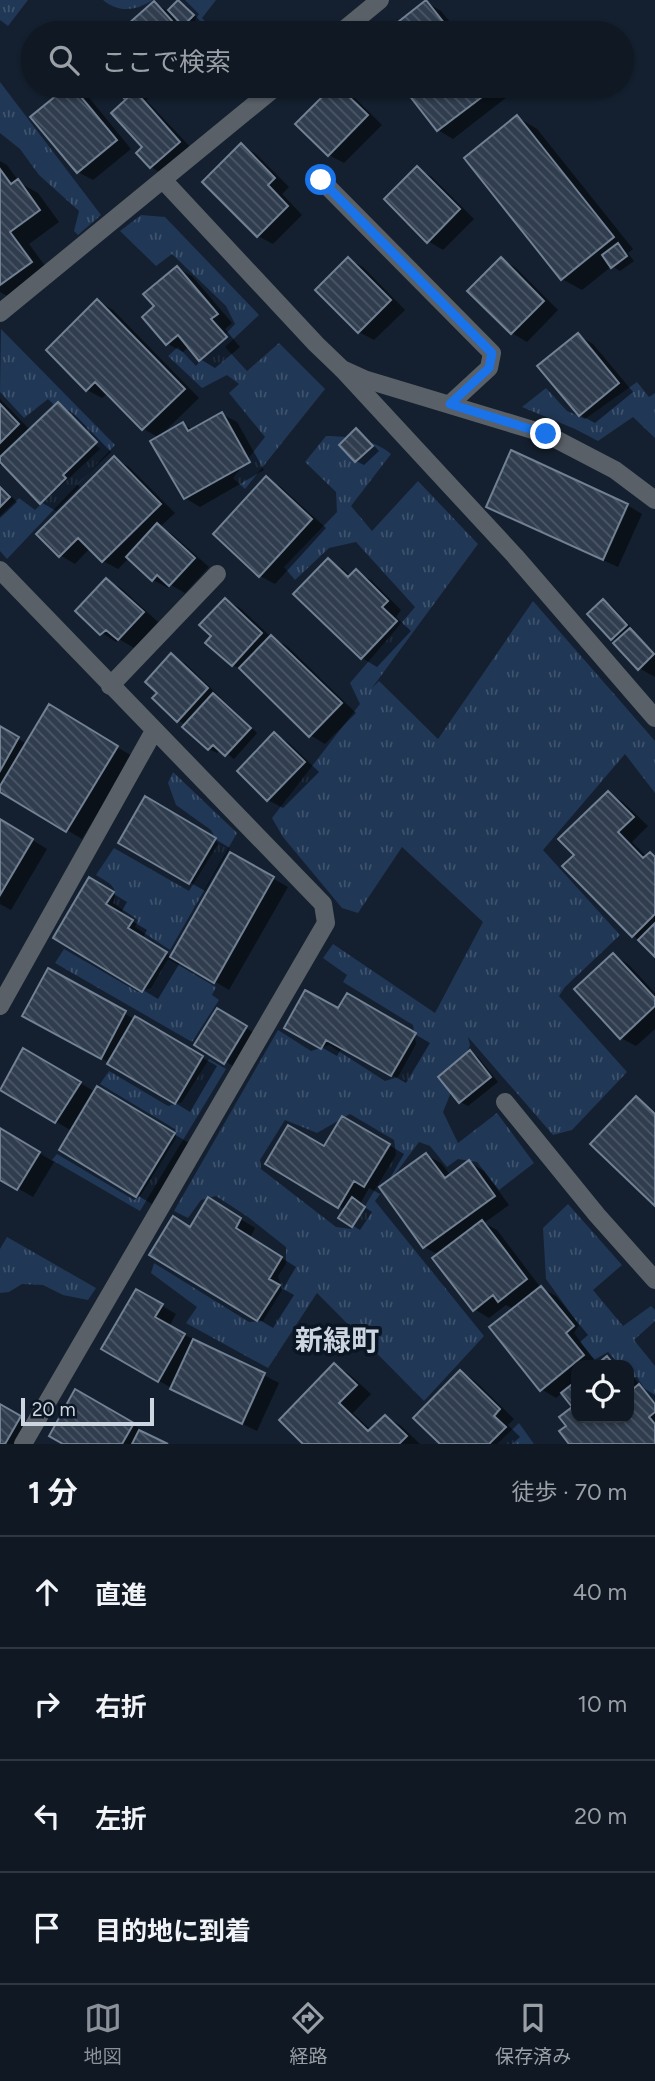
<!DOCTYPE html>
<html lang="ja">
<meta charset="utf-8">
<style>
:root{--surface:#0f1823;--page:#1d2530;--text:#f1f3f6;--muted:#9ba0a6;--line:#2f3741;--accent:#8c9099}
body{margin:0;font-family:Figtree,"Noto Sans JP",sans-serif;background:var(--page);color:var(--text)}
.controls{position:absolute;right:21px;bottom:21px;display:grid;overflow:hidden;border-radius:14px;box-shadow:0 2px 5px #0004}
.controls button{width:63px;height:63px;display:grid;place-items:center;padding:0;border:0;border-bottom:2px solid var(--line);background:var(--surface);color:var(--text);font:35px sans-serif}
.scale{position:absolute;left:21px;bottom:18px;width:133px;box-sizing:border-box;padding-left:7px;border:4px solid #cdd6e0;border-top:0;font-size:19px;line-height:24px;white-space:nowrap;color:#cdd6e0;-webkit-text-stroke:5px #0b1625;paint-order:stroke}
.stop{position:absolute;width:21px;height:21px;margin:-16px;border:5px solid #1a73e8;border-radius:50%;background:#fff}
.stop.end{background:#1a73e8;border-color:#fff;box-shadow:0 2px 7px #0008}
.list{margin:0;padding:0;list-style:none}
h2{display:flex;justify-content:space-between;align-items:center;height:91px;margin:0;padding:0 28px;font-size:30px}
h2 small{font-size:23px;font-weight:400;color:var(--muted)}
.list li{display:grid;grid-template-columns:46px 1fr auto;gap:21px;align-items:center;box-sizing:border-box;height:112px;padding:0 28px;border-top:2px solid var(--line)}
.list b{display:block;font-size:26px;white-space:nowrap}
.list em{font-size:23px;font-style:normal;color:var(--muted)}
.icon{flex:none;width:38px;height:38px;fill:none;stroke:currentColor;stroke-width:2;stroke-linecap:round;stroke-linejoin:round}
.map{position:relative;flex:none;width:655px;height:1444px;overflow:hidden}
.search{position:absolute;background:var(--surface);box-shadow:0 2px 5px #0004;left:21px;right:21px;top:21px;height:77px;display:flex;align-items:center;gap:18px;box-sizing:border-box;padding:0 24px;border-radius:38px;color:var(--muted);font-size:26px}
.sheet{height:539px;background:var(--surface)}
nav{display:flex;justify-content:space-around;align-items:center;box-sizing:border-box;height:98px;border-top:2px solid var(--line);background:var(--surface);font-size:19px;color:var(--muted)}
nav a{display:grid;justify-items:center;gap:4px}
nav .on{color:var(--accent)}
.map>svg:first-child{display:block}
.grass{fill:url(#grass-tufts);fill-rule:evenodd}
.shadow{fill:#0007}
.building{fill:url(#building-back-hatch);stroke:#718093;stroke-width:2}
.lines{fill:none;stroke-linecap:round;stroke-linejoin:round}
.service{stroke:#596068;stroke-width:18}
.minor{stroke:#596068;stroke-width:18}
.route{stroke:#1a73e8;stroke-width:9}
.labels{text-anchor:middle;stroke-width:7;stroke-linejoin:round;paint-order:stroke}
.quarter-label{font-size:28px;font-weight:bold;fill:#cdd6e0;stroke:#0b1625}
</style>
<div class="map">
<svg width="655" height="1444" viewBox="0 0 655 1444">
<defs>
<pattern id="grass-tufts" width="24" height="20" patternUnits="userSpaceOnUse" patternTransform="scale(1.75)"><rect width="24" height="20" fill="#203755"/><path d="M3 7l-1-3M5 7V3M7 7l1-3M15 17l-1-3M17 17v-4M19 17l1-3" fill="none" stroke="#3f536d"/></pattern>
<pattern id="building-back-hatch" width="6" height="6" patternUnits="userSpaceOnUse" patternTransform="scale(1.75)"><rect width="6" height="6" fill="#303d4e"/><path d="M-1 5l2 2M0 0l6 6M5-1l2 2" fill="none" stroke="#4d5867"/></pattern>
</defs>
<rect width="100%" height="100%" fill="#14202f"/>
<path class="grass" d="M0 0H28L8 26 0 20Z
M103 0H153C136 11 118 13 103 0Z
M185 0H216L202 18 216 33H206L195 20 199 14Z
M0 82 101 215 78 235 74 231 79 211 39 175 20 149 0 133Z
M141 215 165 217 259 315 225 347 247 371 279 343 325 389 245 489 233 478 265 437 229 393 239 384 227 375 202 388 168 356 178 347 196 366 235 324 226 306 172 254 156 266 120 231Z
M1 329 115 445 7 559 0 551V516L19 498 35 510 100 449 48 399 24 418 0 392Z
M637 382 649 397 655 393V438L633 417 598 441 575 429 522 407 546 388 567 411 585 419Z
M326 436C346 436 376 440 391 454L351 506 372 531 418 481 478 544 372 688 379 681 438 739 533 601 655 741V793L625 754 543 850 620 935 565 987 559 996 627 1072 572 1130 553 1135 468 1037 470 1045 443 1112 458 1143 497 1113 534 1163 499 1190 477 1162 458 1159 447 1167 430 1146 419 1142 375 1201 484 1336 424 1401 317 1293 268 1368 186 1323 197 1307 151 1273 154 1263 249 1322 263 1321 282 1290 278 1276 286 1264V1247L248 1217 216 1196 201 1200 188 1218 174 1211 278 1030 311 1051 329 1045 385 1081 398 1077 416 1044 413 1025 343 982 347 975 323 958 333 944 435 1013 483 922 402 847 358 913 342 908 283 837 272 818 360 704 350 683 415 607 356 542 329 548 295 580 284 567 337 512 336 492 305 462ZM350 1114 394 1140 396 1155 351 1229 336 1227 261 1169 260 1160 285 1120 317 1133Z
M173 772 237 833 170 950 135 927 138 920 113 903C120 886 108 883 96 875L114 848 189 891 218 844 211 830 176 805 168 783Z
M64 949 138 992 151 988 168 959 216 987 212 995 219 1000 192 1042 55 963Z
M209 1059 226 1069 140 1211 52 1160 57 1154 134 1200 141 1195 176 1138 175 1129 100 1084 109 1071 168 1106 182 1102Z
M568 1204 622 1265 593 1290 623 1326 651 1306 655 1310V1321L634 1340 655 1366V1405L637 1377 631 1378 629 1376V1365H620L608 1352 594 1360 574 1333 579 1325 546 1279 543 1228Z
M7 1237 96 1288 88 1300 63 1295 43 1285 22 1284 9 1292 0 1293V1249Z
M519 1423 534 1444H497Z"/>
<path class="shadow" d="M179 2 187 6 200 21 191 29 178 21 188 33H121L154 3 168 11Z
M426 2 441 11 459 33H386Z
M71 86 86 94 131 149 93 180 78 172 33 117Z
M115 86H163L146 100 194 151 166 176 151 167 139 153 144 147 129 99Z
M336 86 351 94 382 125 344 163 329 155 298 124Z
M404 86H499L507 97 453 139 438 130Z
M517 117 537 129 633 249 628 253 634 261 620 271 612 266 582 290 562 279Z
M241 145 256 154 289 187 282 194 302 215 273 244 258 236 205 182Z
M0 161 7 165 20 183 38 193 59 222 29 244 51 274 15 300 0 292Z
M417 168 432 177 474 219 443 250 428 241Z
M348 259 363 267 405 310 374 340 359 332Z
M501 259 516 268 558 310 527 342 512 333Z
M177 268 192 276 232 323 225 329 240 347 215 368 200 359 189 346 183 352 168 344 145 317 157 306Z
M98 301 113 310 199 398 161 435 183 424 193 430 222 414 237 422 264 470 200 507 185 498 159 438 144 429 108 393 102 398 87 390 48 350Z
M578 335 593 344 633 392 595 423 580 415Z
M0 399 31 431 58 404 73 413 111 452 77 484 80 487 56 511 41 502 3 463 0 466Z
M357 431 364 435 379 451 364 465 356 461 341 445Z
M114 458 129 467 175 513 160 527 172 534 209 567 185 593 171 585 168 588 153 580 129 558 118 569 103 561 90 548 75 564 60 555Z
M266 479 281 487 326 528 275 584 260 576Z
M0 485 17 502 0 518Z
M627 505 642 514 618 567 503 515 488 507Z
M328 560 343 569 351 576 356 572 371 580 401 610 396 617 411 631 377 667 362 658Z
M106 580 121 588 158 622 134 648 119 639 116 642 102 633Z
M225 600 240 608 271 637 287 646 356 713 325 744 310 735 246 672 233 665 214 636Z
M603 601 611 605 634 630 633 631 655 653V677L639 668 618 642 612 638Z
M172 656 186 664 257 733 234 759 221 749 217 753 209 749 186 725 178 720 159 692Z
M49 706 132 756 82 839 0 790V728L27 744Z
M274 734 289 743 319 772 283 808 268 800Z
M608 793 623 802 648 826 632 842 647 857 650 854 655 857V954L633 935 576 855Z
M145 798 230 848 205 891 120 842Z
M0 820 47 849 11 910 0 904Z
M230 854 288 887 229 990 181 961 158 999 55 937 90 880 127 902 120 914 147 930 142 939 172 957Z
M613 955 628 964 655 993V1029L636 1046 621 1038Z
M48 970 217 1066 190 1112 110 1063 24 1015Z
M347 995 430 1043 406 1083 342 1047 337 1056 286 1027 339 1011Z
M218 1011 253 1032 233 1066 197 1045Z
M24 1050 95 1092 98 1088 189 1143 152 1204 61 1150 72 1131 1 1089Z
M470 1052 478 1057 498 1082 468 1106 460 1102Z
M636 1098 655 1111V1203Z
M343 1118 404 1154 386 1185 426 1155 441 1163 451 1176 469 1162 484 1171 509 1205 484 1223 497 1230 541 1288 556 1296 588 1335 580 1342 599 1365H576V1418H629V1371L640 1386 655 1395V1444H571L568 1427 575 1408 563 1392 556 1398 541 1389 514 1309 506 1305 489 1318 474 1309 439 1255 424 1247 383 1190 380 1194 369 1188 360 1204 372 1212 360 1230 340 1218 345 1210 267 1163 325 1149Z
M0 1129 54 1162 33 1197 0 1178Z
M223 1208 255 1228 250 1238 296 1267 283 1289 294 1295 273 1328 152 1255Z
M137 1291 176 1314 169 1327 279 1383 257 1431 187 1397 104 1349Z
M334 1365 349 1374 371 1394 353 1413 372 1431 385 1417 400 1425 420 1444H306Z
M461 1372 475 1381 514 1419 508 1425 520 1437 512 1444H442Z
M76 1391 147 1433 146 1435 164 1444H67Z
M0 1406 35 1426 24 1444H0Z"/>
<path class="building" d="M178 0 194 15 183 26 168 10Z
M426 0 452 33H384Z
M154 1 183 33H118Z
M68 86H72L117 140 77 173 30 117Z
M113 86H138L124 98Z
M333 86H338L368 115 328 156 295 124Z
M402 86H492L494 88 437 131Z
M135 91 180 142 150 168 136 153 142 147 111 113Z
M517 115 614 237 561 280 464 158Z
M241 143 275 178 268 185 288 206 257 237 202 182Z
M417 166 460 209 427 243 384 199Z
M0 169 11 184 18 179 40 210 10 232 32 262 0 285Z
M618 243 627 256 611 268 602 255Z
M348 257 391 300 358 333 315 290Z
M501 257 544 301 511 334 467 291Z
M177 266 218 314 211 319 227 337 199 361 178 335 166 345 142 317 154 306 143 294Z
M97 299 185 389 142 430 95 382 86 391 46 350Z
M578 333 619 383 579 416 537 366Z
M58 402 97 442 63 475 66 478 40 504 0 462V457Z
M0 404 19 424 0 443Z
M222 412 250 462 184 499 150 441 183 422 188 431Z
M356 428 373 446 355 462 339 445Z
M511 450 628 504 603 560 486 507Z
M114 456 161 504 102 562 78 538 59 557 36 534Z
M266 476 312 519 259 577 213 534Z
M0 487 10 497 0 507Z
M157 523 195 558 169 586 157 575 152 581 126 557Z
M328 558 348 577 356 569 388 601 382 607 397 621 361 659 293 594Z
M106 578 144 612 118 640 106 630 100 635 75 611Z
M225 598 262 633 232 666 205 643 211 636 199 625Z
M603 599 627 625 611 640 587 614Z
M630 628 654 654 638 670 613 643Z
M271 635 342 703 309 737 239 668Z
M171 653 208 688 177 722 152 698 157 693 145 682Z
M213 693 251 728 225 756 213 745 208 750 182 727Z
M49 704 118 746 66 832 0 792V786Z
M0 726 19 737 0 771Z
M274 732 305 762 267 801 237 771Z
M608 791 634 817 618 832 643 858 650 852 655 857V914L632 937 562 866 574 855 558 839Z
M145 796 216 838 189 884 118 843Z
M0 819 33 839 0 895Z
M230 852 274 877 214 983 170 957Z
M89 877 114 892 106 904 133 920 128 928 167 952 142 992 53 938Z
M655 923V957L638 940Z
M613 953 655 998V1006L620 1039 574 989Z
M48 968 126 1011 101 1059 22 1016Z
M305 990 338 1008 347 993 416 1033 391 1076 326 1040 321 1049 284 1028Z
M217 1008 247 1026 224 1064 194 1045Z
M135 1016 203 1056 175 1104 107 1064Z
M23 1048 81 1082 55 1123 0 1090Z
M470 1050 491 1077 459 1103 438 1077Z
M97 1086 175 1133 136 1197 59 1150Z
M636 1096 655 1114V1206L590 1144Z
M342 1116 390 1144 364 1187 354 1181 338 1208 265 1164 288 1125 324 1146Z
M0 1128 40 1152 17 1190 0 1180Z
M426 1153 445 1178 469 1160 495 1196 423 1248 379 1187Z
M208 1197 241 1218 236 1228 282 1257 269 1279 280 1285 257 1321 149 1255 173 1216 190 1227Z
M352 1197 365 1207 352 1227 338 1218Z
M482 1220 527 1279 498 1302 493 1295 473 1311 432 1258Z
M541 1286 574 1326 566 1333 584 1355 540 1391 489 1327Z
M136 1289 163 1304 155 1317 185 1334 158 1382 101 1349Z
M193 1339 265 1373 242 1424 170 1389Z
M607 1356 614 1365H596Z
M334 1363 357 1385 339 1403 368 1431 385 1415 407 1436 399 1444H303L279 1420Z
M460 1370 500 1409 494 1416 506 1427 489 1444H440L413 1418Z
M576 1381V1418H629V1383L633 1389 639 1384 655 1404V1412L649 1417 655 1424V1444H569L559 1431 566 1426 559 1417 572 1407 561 1393Z
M75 1389 134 1423 122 1444H63L49 1436Z
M0 1404 21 1416 5 1444H0Z
M139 1430 168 1444H132Z"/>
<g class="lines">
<path class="service" d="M321 180 492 353 489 368 450 404
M342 369 515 556 655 718
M110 686 217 574"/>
<path class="minor" d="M340 33 380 0
M163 180 316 344 342 369 364 379 546 434 615 470 655 500
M0 313 277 86
M0 570 323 904 326 923 23 1444
M0 1006 154 731
M505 1102 597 1215 655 1280"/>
</g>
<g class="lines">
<path class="route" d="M321 180 492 353 489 368 450 404 546 434"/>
</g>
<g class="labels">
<g class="quarter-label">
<text x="337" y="1350">新緑町</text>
</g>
</g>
</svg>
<div class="controls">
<button><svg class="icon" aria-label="locate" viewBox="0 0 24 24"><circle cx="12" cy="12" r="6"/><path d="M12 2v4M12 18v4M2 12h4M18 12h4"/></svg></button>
</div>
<div class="scale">20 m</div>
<div class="stop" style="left:321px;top:180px"></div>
<div class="stop end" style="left:546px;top:434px"></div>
<div class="search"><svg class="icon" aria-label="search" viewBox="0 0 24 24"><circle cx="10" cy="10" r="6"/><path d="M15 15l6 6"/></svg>ここで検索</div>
</div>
<section class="sheet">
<h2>1 分<small>徒歩 · 70 m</small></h2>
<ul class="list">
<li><svg class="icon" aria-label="ahead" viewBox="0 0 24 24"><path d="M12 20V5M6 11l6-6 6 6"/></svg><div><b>直進</b></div><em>40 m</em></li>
<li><svg class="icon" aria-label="right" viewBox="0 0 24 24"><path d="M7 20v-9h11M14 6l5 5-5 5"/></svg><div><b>右折</b></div><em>10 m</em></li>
<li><svg class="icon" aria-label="left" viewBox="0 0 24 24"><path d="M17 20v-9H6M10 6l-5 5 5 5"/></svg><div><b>左折</b></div><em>20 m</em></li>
<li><svg class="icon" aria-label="arrive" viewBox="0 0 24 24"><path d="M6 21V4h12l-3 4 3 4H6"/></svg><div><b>目的地に到着</b></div></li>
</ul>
</section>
<nav>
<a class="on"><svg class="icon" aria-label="map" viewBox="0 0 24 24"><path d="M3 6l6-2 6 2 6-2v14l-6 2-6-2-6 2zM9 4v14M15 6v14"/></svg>地図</a>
<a><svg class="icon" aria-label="directions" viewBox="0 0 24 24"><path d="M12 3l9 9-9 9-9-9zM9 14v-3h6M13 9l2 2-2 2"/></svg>経路</a>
<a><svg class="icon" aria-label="saved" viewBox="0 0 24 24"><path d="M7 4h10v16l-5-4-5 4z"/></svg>保存済み</a>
</nav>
